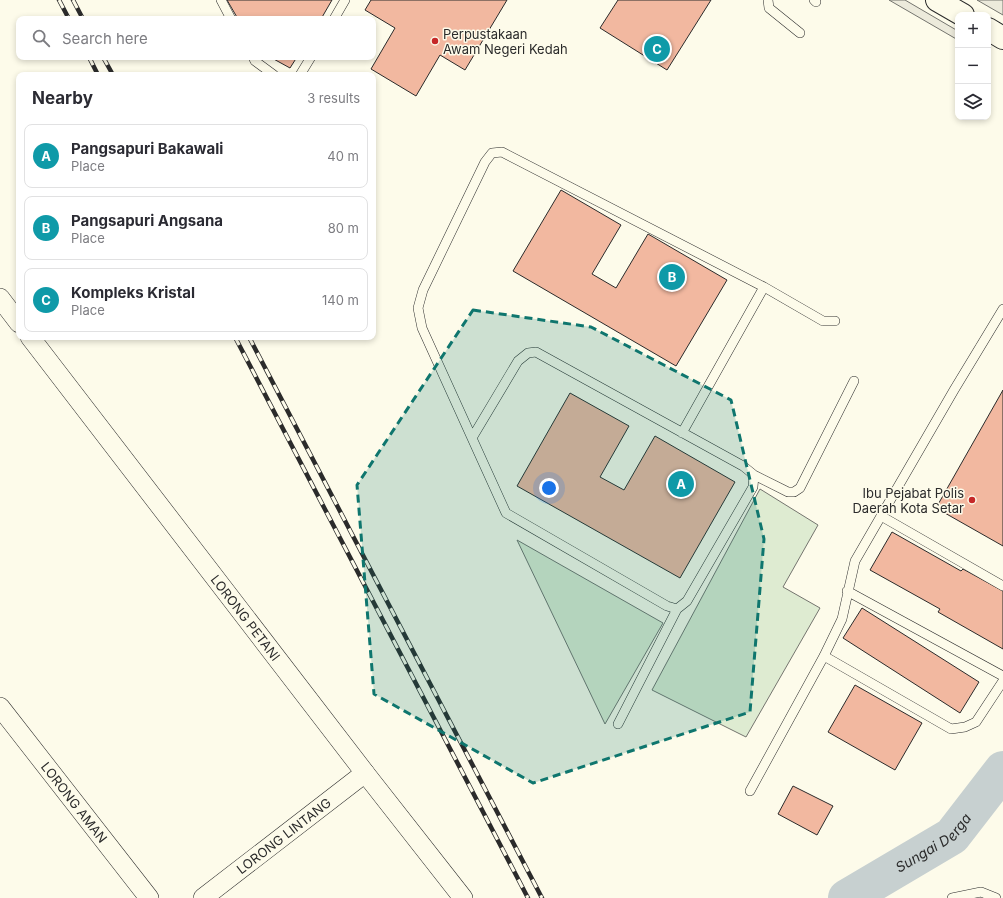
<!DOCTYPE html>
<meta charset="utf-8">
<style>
:root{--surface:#fff;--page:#f2f2f3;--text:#2b2b33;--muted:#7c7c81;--line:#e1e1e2;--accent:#b45309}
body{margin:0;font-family:Inter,sans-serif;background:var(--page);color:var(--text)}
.controls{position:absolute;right:12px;top:12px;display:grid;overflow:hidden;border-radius:8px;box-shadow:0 2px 6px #0003}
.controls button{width:36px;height:36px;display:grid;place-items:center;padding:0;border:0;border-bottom:1px solid var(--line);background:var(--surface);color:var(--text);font:20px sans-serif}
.you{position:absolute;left:549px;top:488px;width:14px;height:14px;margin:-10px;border:3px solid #fff;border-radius:50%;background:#1a73e8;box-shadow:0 0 0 6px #1a73e833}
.badge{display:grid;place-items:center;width:26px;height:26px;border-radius:50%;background:var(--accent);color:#fff;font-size:13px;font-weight:700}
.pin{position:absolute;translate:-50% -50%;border:2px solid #fff;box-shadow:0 1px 4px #0006}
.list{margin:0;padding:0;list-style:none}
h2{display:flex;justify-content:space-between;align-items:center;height:52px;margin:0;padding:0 16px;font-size:17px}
h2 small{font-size:13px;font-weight:400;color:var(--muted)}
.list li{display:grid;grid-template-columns:26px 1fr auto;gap:12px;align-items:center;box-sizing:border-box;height:64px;margin:0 8px 8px;padding:0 8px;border:1px solid var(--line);border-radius:8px}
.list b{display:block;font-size:15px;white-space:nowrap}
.list p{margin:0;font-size:13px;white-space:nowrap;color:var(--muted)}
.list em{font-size:13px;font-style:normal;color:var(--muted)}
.icon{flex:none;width:22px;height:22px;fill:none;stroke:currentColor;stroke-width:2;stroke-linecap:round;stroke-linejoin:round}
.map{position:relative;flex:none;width:1003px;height:898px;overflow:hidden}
.search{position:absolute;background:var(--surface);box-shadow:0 2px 6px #0003;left:16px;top:16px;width:360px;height:44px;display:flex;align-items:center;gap:10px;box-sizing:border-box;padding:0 14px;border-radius:8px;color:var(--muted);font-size:15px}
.panel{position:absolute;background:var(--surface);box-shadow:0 2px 6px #0003;left:16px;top:72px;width:360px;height:268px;border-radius:8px}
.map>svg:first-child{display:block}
.green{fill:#deebd1;stroke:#74746e}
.parking{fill:#eceadb;stroke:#74746e}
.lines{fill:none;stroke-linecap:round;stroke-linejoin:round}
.river{stroke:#c7d0d0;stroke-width:38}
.building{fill:#f2b8a0;stroke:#2b2b2b}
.service-casing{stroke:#2b2b2b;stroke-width:10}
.minor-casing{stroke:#2b2b2b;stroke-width:20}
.tertiary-casing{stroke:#2b2b2b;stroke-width:24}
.service{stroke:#fdfbea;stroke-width:9}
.minor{stroke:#fdfbea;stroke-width:19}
.tertiary{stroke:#fdfbea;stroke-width:22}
.rail-casing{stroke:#2b2b2b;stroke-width:4.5}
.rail{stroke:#fdfbea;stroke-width:3;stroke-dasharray:9;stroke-linecap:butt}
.marked{fill:#0f766e;fill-opacity:0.2;stroke:#0f766e;stroke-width:3;stroke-dasharray:8 5;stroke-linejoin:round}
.poi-dot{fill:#c62828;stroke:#fdfbea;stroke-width:1.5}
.labels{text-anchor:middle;stroke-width:3;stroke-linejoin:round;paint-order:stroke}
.poi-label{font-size:13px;fill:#2b2b2b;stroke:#fdfbea;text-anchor:start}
.street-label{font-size:13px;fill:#2b2b2b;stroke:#fdfbea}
.water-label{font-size:14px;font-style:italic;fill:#2b2b2b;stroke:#fdfbea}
</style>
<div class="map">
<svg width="1003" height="898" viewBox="0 0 1003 898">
<rect width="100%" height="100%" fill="#fdfbea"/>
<path class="green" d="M760 489 818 525 783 587 820 608 746 737 652 690Z
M517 540 663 623 605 724Z"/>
<path class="parking" d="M889 0H905L958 31V40Z
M977 0H1003V15Z"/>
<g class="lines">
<path class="river" id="s1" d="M847 898 952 836 1003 770"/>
</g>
<path class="building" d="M227 0H332L321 19H238Z
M371 0H507L465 70 440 55 416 96 371 69 395 28 365 10Z
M618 0H711L667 70 600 28Z
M270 57H297L290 68Z
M561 190 621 225 592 274 616 288 648 234 727 280 676 366 513 271Z
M1003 390V546L936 508Z
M570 393 629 426 600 477 624 490 655 436 735 482 680 578 517 486Z
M892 532 961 571 963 569 1003 591V649L938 612 940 609 870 570Z
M862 608 979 682 960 713 843 638Z
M855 685 922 723 895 770 828 732Z
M793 786 833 806 817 835 778 814Z"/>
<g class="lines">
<g class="service-casing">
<path id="service" d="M221 0 231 19
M768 0 769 8 800 33
M814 0 816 2
M334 19 345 0
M253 57 255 61 274 75
M300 75 311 57
M682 433 764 287
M472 438 518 361 528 353 536 352 743 466 754 475 788 492H794L800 488 854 381
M881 516 1003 586
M847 591 1003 676
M677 609 667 606 506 513 422 328 418 308 423 290 485 162 492 153 502 152 764 287 823 321H835
M824 656 951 729 965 727 976 722 1003 681
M618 724 677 609 687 601 753 487 754 475
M750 791 824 656 842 619 855 561 954 390 1003 309
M952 898 981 892 996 898"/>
</g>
<g class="minor-casing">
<g id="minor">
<path d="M0 298 19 323"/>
<path id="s2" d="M30 337 365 773 463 898"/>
<path id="s3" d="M0 707 149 898"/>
<path id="s4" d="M203 898 365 773"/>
</g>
</g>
<g class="tertiary-casing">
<path id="tertiary" d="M937 0 963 15
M988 29 1003 38"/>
</g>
<use href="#service" class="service"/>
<use href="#minor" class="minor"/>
<use href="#tertiary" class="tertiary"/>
<g class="rail-casing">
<path id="rail" d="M59 0 69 19
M73 0 83 19
M89 57 98 75
M103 57 113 75
M235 337 528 898
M249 337 542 898"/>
</g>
<use href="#rail" class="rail"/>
</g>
<path class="marked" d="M473 310 591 327 731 400 764 539 750 712 533 783 374 694 357 485Z"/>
<g class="poi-dot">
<circle cx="435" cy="41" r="4"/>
<circle cx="972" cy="500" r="4"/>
</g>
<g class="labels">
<g class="poi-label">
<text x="443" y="39">Perpustakaan<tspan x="443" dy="15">Awam Negeri Kedah</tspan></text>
<text x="964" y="498" text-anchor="end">Ibu Pejabat Polis<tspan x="964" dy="15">Daerah Kota Setar</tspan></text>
</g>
<g class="street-label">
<text dy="5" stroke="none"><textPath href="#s2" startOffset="354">LORONG PETANI</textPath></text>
<text dy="5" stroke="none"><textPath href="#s3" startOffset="121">LORONG AMAN</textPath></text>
<text dy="5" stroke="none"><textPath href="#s4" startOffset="102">LORONG LINTANG</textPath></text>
</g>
<g class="water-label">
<text dy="5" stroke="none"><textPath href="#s1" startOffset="103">Sungai Derga</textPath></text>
</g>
</g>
</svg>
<div class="controls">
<button>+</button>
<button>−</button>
<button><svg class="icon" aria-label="layers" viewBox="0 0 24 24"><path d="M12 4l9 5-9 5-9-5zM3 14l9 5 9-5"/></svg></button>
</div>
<div class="you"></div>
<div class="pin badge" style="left:681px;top:484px;background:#0f9aa8">A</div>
<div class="pin badge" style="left:672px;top:277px;background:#0f9aa8">B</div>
<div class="pin badge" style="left:657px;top:49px;background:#0f9aa8">C</div>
<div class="search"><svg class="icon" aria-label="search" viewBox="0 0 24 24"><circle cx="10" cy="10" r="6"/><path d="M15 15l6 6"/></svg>Search here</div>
<section class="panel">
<h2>Nearby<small>3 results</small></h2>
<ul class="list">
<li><span class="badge" style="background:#0f9aa8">A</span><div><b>Pangsapuri Bakawali</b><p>Place</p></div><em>40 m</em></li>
<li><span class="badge" style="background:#0f9aa8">B</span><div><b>Pangsapuri Angsana</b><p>Place</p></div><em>80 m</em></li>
<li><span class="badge" style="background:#0f9aa8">C</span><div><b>Kompleks Kristal</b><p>Place</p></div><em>140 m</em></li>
</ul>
</section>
</div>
